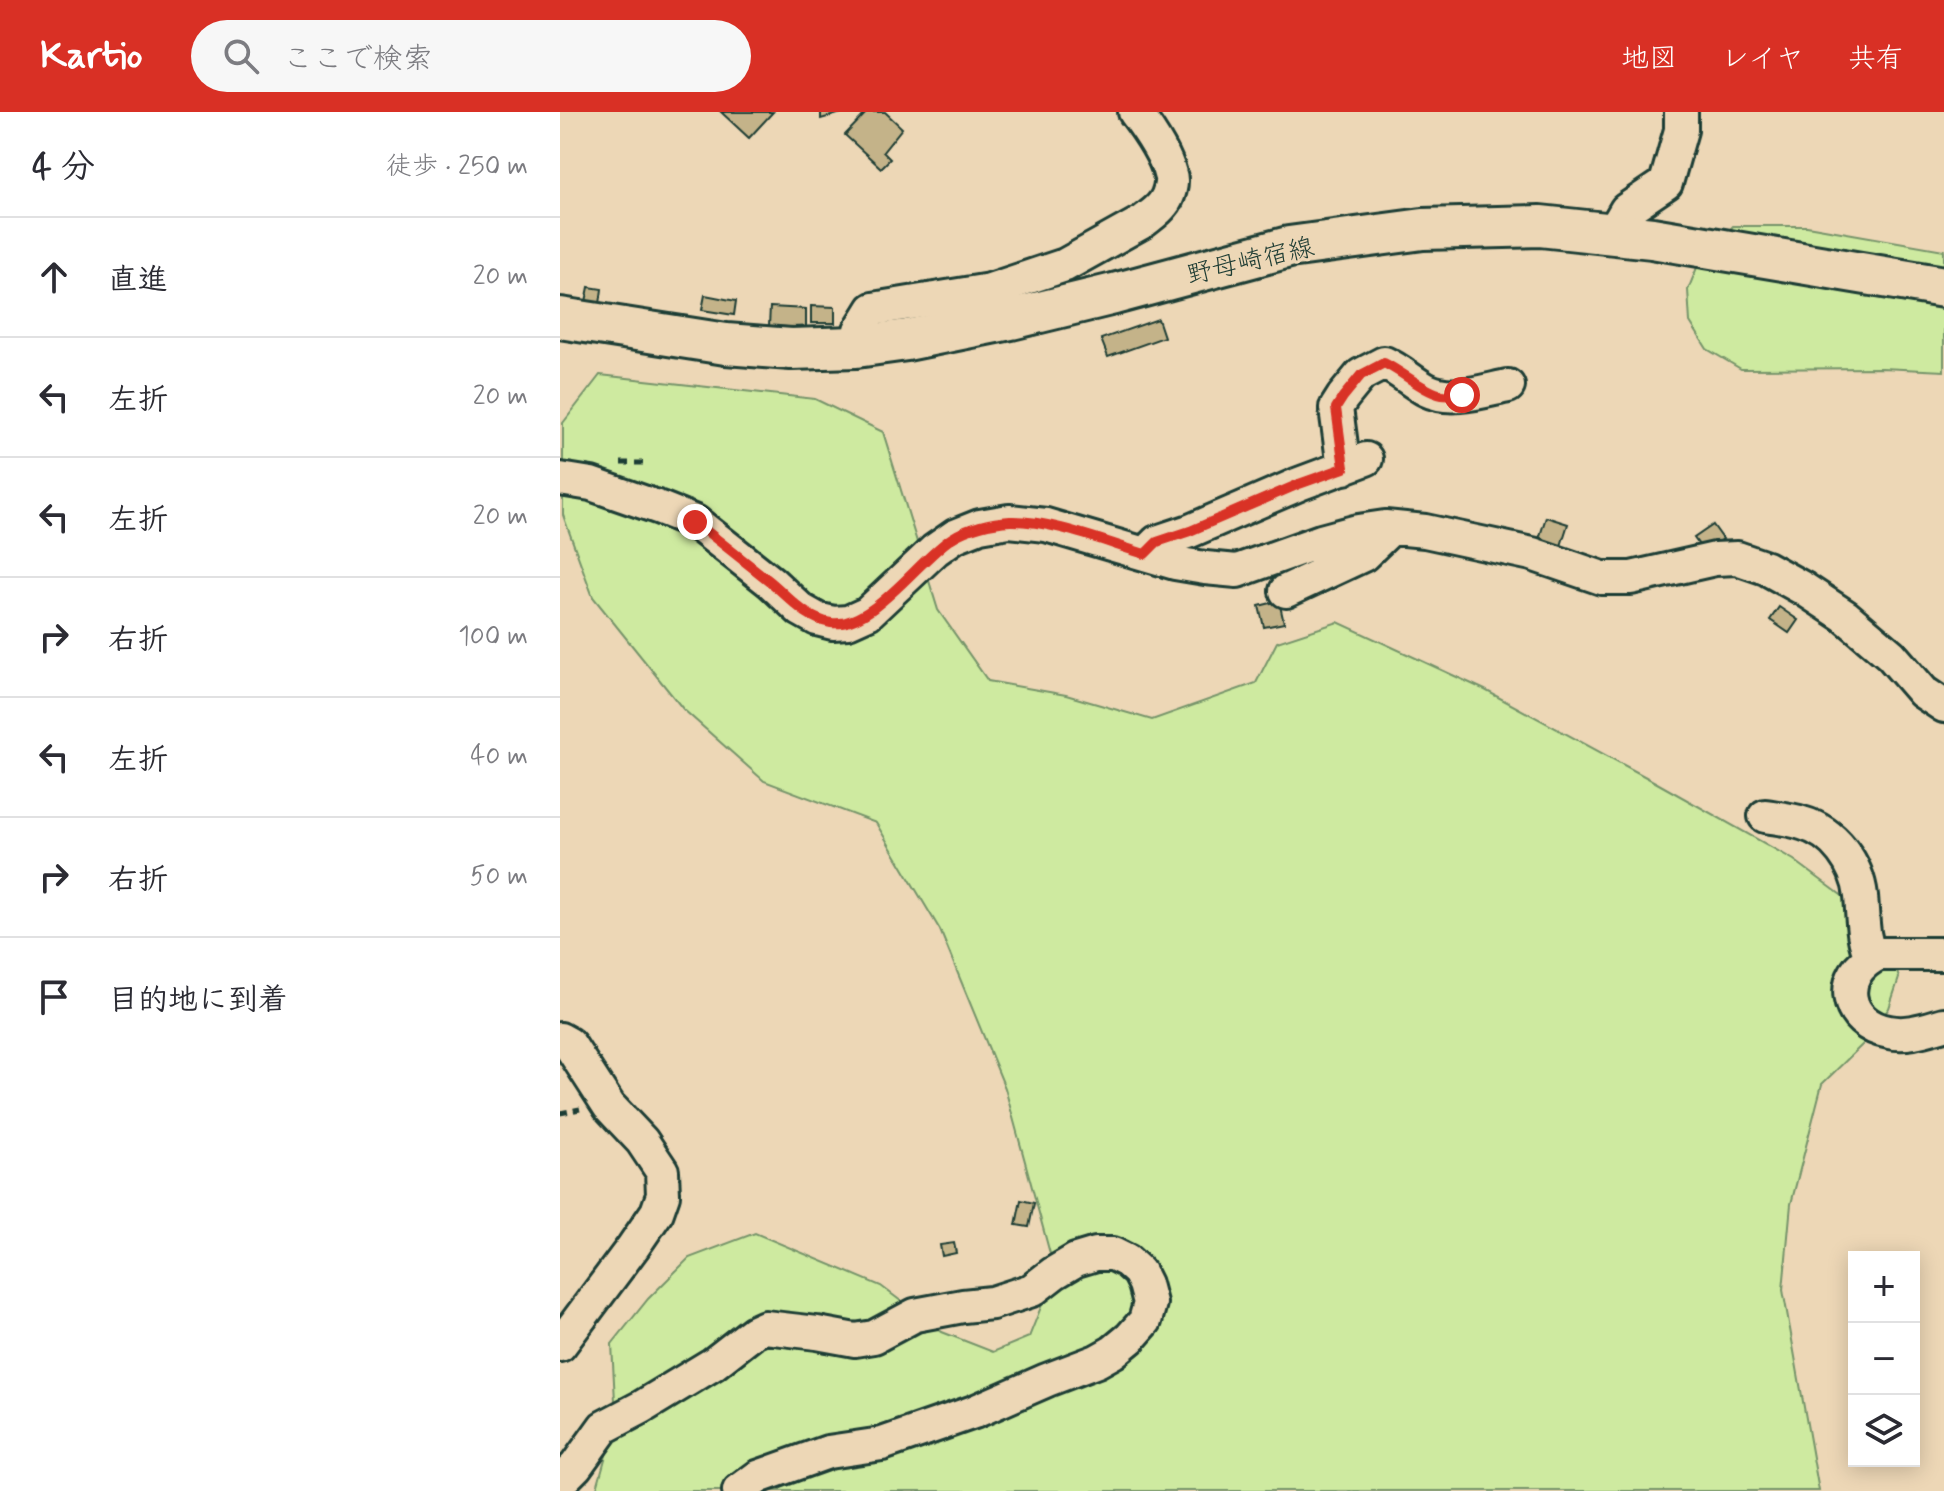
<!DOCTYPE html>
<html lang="ja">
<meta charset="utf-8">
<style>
:root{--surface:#fff;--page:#f7f7f7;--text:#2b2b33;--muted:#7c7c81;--line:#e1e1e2;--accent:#d93025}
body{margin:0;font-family:Mynerve,"Klee One",sans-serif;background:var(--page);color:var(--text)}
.controls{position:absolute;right:24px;bottom:24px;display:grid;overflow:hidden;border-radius:0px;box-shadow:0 4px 20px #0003}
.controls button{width:72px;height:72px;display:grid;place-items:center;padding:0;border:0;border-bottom:2px solid var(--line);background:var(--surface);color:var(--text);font:40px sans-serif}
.stop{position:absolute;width:24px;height:24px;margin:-18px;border:6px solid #d93025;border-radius:50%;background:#fff}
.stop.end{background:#d93025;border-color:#fff;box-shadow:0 2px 8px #0008}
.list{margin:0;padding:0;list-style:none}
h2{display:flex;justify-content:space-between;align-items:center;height:104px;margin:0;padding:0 32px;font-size:34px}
h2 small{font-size:26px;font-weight:400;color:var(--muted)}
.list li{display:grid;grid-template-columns:52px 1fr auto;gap:24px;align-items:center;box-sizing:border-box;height:120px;padding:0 32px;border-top:2px solid var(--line)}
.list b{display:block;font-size:30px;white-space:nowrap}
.list em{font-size:26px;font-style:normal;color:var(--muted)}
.icon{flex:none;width:44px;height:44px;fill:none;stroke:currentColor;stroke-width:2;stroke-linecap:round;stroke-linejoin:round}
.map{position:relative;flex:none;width:1384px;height:1379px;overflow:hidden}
header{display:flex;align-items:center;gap:48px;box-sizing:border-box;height:112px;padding:0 40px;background:var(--accent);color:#fff}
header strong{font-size:38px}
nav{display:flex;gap:44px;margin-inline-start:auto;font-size:28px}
.search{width:560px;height:72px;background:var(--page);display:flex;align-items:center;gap:20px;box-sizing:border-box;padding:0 28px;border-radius:44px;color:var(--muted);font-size:30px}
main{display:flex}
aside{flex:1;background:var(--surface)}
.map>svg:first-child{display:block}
.green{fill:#ceeaa0;stroke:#76946a;stroke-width:2}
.building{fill:#c4b389;stroke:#1f3d34;stroke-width:2}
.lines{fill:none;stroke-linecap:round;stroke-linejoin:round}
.minor-casing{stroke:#1f3d34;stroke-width:38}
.major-casing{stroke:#1f3d34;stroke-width:46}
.path{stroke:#1f3d34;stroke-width:5;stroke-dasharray:8 6;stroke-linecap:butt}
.minor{stroke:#edd7b6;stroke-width:32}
.major{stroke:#edd7b6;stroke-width:40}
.route{stroke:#d93025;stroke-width:10}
.labels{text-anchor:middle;stroke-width:6;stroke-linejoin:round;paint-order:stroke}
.street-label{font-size:26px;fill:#1f3d34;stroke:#edd7b6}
</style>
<header>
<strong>Kartio</strong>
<div class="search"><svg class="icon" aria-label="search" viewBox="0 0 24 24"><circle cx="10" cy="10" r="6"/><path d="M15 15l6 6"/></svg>ここで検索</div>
<nav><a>地図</a><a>レイヤ</a><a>共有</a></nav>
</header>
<main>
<aside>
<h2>4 分<small>徒歩 · 250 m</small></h2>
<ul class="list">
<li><svg class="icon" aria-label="ahead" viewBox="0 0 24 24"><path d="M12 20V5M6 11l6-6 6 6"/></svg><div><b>直進</b></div><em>20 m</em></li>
<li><svg class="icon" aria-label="left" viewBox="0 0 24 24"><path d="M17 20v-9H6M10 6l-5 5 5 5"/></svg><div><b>左折</b></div><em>20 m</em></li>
<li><svg class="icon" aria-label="left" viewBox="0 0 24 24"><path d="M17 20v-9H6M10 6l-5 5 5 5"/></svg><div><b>左折</b></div><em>20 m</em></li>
<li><svg class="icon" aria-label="right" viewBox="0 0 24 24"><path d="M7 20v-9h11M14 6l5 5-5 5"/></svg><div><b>右折</b></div><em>100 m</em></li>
<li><svg class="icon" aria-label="left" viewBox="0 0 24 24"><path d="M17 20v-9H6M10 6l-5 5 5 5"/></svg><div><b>左折</b></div><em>40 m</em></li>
<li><svg class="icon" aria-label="right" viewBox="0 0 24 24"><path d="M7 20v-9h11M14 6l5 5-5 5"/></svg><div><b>右折</b></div><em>50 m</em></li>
<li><svg class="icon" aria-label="arrive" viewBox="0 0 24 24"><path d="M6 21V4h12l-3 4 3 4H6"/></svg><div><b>目的地に到着</b></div></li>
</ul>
</aside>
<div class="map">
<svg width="1384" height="1379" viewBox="0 0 1384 1379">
<rect width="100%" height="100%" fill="#edd7b6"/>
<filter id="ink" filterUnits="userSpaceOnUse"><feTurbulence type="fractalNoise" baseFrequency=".0125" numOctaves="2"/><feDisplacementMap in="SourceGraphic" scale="16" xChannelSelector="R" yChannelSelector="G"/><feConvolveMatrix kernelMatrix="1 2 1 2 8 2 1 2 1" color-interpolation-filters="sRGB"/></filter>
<g filter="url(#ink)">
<path class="green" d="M1173 114H1247L1384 138V259L1322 256 1181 257 1147 237 1130 210 1128 178 1138 153Z
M40 263 255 287 323 320 378 498 428 569 506 583 592 608 696 571 717 530 778 510 925 578 1097 671 1234 748 1304 800 1329 835 1339 866 1329 896 1303 932 1262 972 1231 1092 1223 1178 1259 1379H36L56 1308 52 1232 88 1187 129 1146 195 1121 321 1174 382 1220 433 1240 469 1225 495 1160 445 976 380 818 316 711 204 669 123 597 33 485 3 403V311Z"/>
<path class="building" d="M161 0H213L189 26Z
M261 0H285L261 7Z
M307 0H325L342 16 323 40 330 47 321 56 285 23Z
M29 175 42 177 40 192 26 190Z
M145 183 176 189 174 203 142 198Z
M251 194 275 195V211H251Z
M210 195 246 197V216L209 214Z
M598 207 604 225 548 245 541 227Z
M986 405 1008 412 1000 437 978 430Z
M1153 413 1163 427 1144 440 1134 426Z
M719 489 724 511 704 515 699 494Z
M1219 495 1238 508 1229 521 1210 508Z
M461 1088 474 1091 469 1115 456 1113Z
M394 1131 396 1141 382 1144 380 1133Z"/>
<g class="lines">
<g class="minor-casing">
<path id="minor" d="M1052 122 1066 98 1106 71 1121 18V0
M296 235 300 218 313 197 430 178 505 153 584 109C590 104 598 99 603 92 609 85 613 70 610 62 605 42 587 16 575 0
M784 356 776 296 783 285 801 263 824 251C840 258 852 270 867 278 891 290 923 279 948 274
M0 367 31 372 100 396 135 410 211 470 241 498 257 507 273 511 288 510 308 501 375 438 395 424 420 414 449 409 486 413 615 451 645 456 677 459 761 429 798 419 825 415 865 419 972 442 1042 466H1071L1155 447 1177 446 1206 456 1244 477 1285 504 1331 543 1363 580 1384 594
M585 442 597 430 630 419 739 372 806 347
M726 479 803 443 831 416
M1205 704C1217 706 1230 707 1242 711 1275 720 1297 752 1301 784 1303 806 1302 826 1311 845
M1384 842H1319C1274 862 1285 913 1329 920 1348 924 1366 917 1384 912
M0 927 9 932 49 994 82 1029 102 1059 103 1083 97 1100 73 1135 0 1233
M0 1370 16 1354 44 1315 82 1295 153 1252 194 1220 205 1215 257 1221 295 1228 314 1225 355 1203 403 1194 432 1191 472 1178 494 1161 516 1148 536 1142H553L567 1149 579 1160 585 1172 590 1191 585 1209 570 1226 553 1240 537 1249 487 1268 414 1300 322 1332 268 1340 198 1365 179 1379"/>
</g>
<g class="major-casing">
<path id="major" d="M0 206 166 232 231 237 296 235 347 228 451 207 554 182 729 135 863 117 980 114 1092 126 1384 175"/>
</g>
<path class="path" d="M61 351H84
M0 1001 20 997"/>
<use href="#minor" class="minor"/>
<use href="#major" class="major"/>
</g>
</g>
<g class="lines" filter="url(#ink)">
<path class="route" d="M135 410C159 429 183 448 207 467 228 483 243 506 271 511 312 517 359 447 392 426 407 416 432 410 450 409 492 408 545 430 585 442L597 430 630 419 739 372 784 356 776 296 783 285 801 263 824 251C841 259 865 280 882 283 888 284 895 283 902 283"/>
</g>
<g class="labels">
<g class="street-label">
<text transform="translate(690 148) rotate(-13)" y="9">野母崎宿線</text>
</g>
</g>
</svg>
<div class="controls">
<button>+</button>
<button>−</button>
<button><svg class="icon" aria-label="layers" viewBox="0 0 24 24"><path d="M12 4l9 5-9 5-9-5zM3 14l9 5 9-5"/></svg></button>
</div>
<div class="stop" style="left:902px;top:283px"></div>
<div class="stop end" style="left:135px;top:410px"></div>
</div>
</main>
